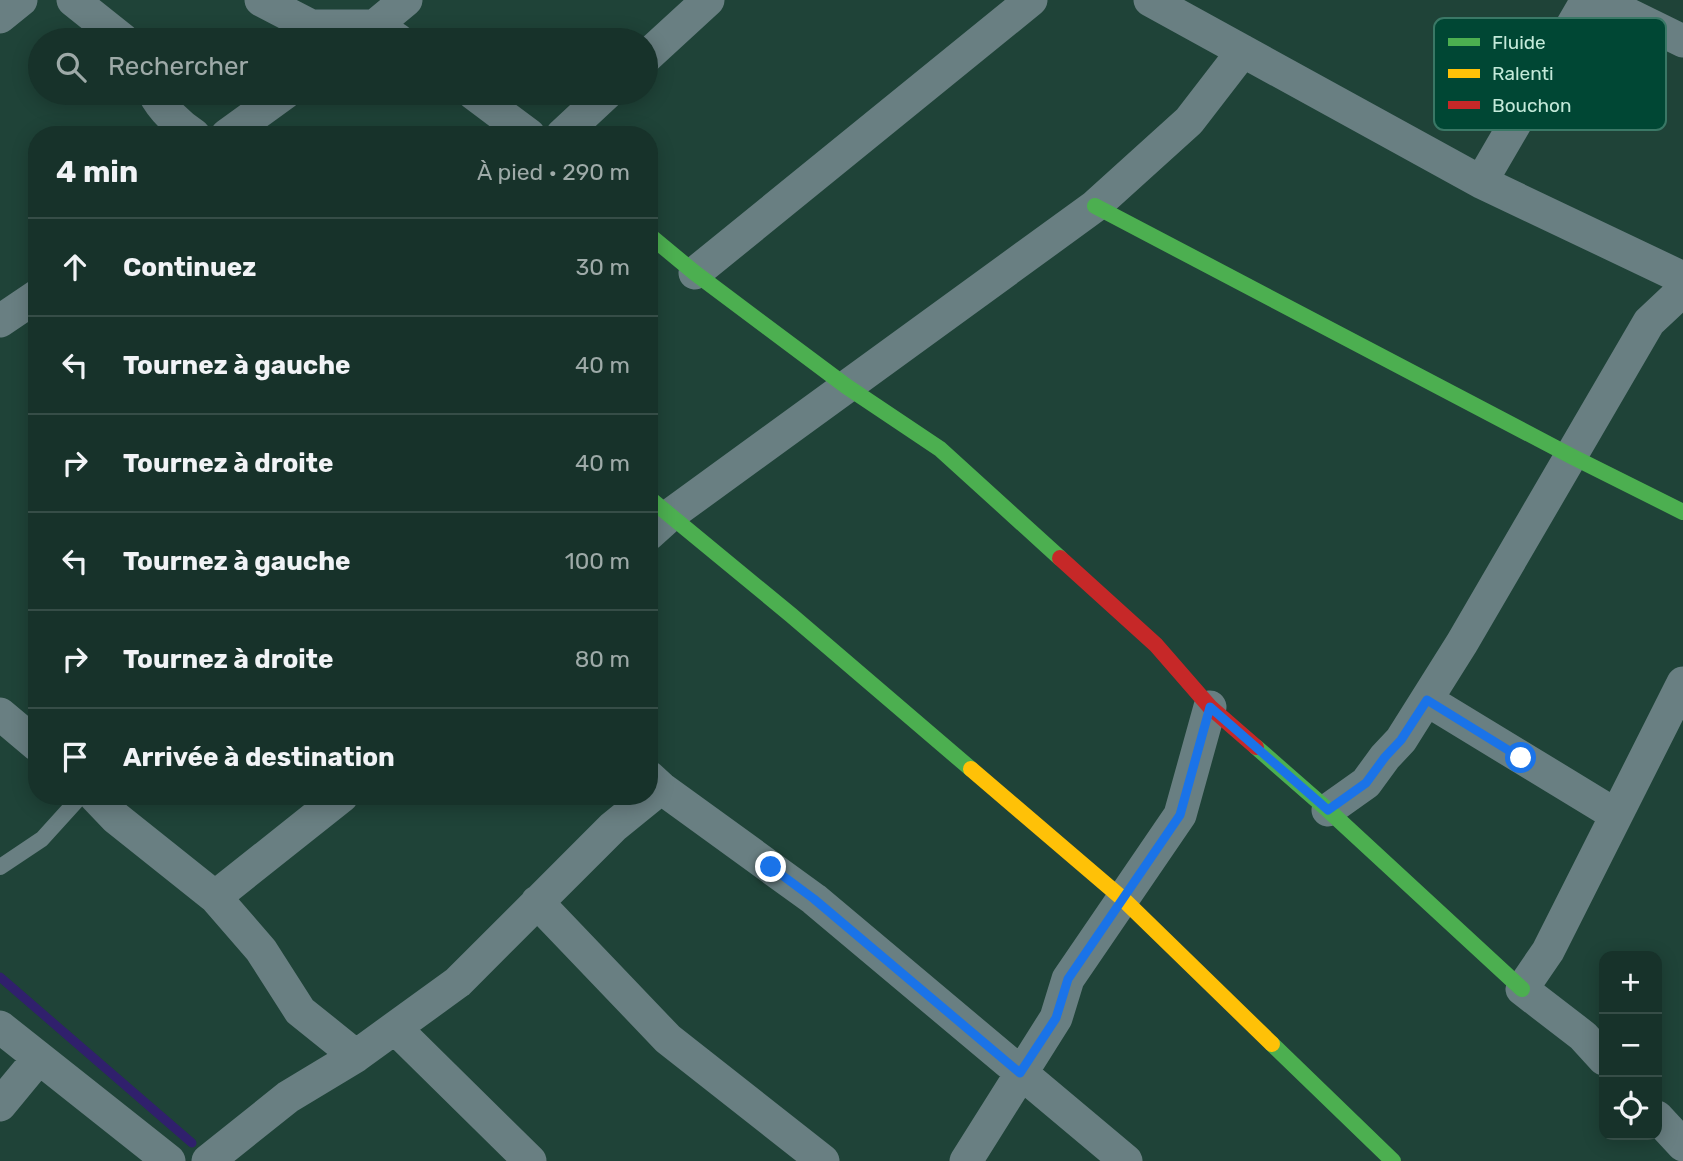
<!DOCTYPE html>
<html lang="fr">
<meta charset="utf-8">
<style>
:root{--surface:#17322a;--page:#243e36;--text:#f1f3f6;--muted:#9eaaa8;--line:#364d47}
body{margin:0;font-family:Rubik,sans-serif;background:var(--page);color:var(--text)}
.controls{position:absolute;right:21px;bottom:21px;display:grid;overflow:hidden;border-radius:14px;box-shadow:0 4px 18px #0003}
.controls button{width:63px;height:63px;display:grid;place-items:center;padding:0;border:0;border-bottom:2px solid var(--line);background:var(--surface);color:var(--text);font:35px sans-serif}
.stop{position:absolute;width:21px;height:21px;margin:-16px;border:5px solid #1a73e8;border-radius:50%;background:#fff}
.stop.end{background:#1a73e8;border-color:#fff;box-shadow:0 2px 7px #0008}
.list{margin:0;padding:0;list-style:none}
h2{display:flex;justify-content:space-between;align-items:center;height:91px;margin:0;padding:0 28px;font-size:30px}
h2 small{font-size:23px;font-weight:400;color:var(--muted)}
.list li{display:grid;grid-template-columns:46px 1fr auto;gap:21px;align-items:center;box-sizing:border-box;height:98px;padding:0 28px;border-top:2px solid var(--line)}
.list b{display:block;font-size:26px;white-space:nowrap}
.list em{font-size:23px;font-style:normal;color:var(--muted)}
.icon{flex:none;width:38px;height:38px;fill:none;stroke:currentColor;stroke-width:2;stroke-linecap:round;stroke-linejoin:round}
.map{position:relative;flex:none;width:1683px;height:1161px;overflow:hidden}
.search{position:absolute;background:var(--surface);box-shadow:0 4px 18px #0003;left:28px;top:28px;width:630px;height:77px;display:flex;align-items:center;gap:18px;box-sizing:border-box;padding:0 24px;border-radius:38px;color:var(--muted);font-size:26px}
.panel{position:absolute;background:var(--surface);box-shadow:0 4px 18px #0003;left:28px;top:126px;width:630px;height:679px;border-radius:28px}
.map>svg:first-child{display:block}
.lines{fill:none;stroke-linecap:round;stroke-linejoin:round}
.stream{stroke:#30206c;stroke-width:9}
.lane{stroke:#697f82;stroke-width:16}
.street{stroke:#697f82;stroke-width:33}
.fast{stroke:#4caf50;stroke-width:16}
.slow{stroke:#ffc107;stroke-width:16}
.jam{stroke:#c62828;stroke-width:16}
.route{stroke:#1a73e8;stroke-width:9}
.key{fill:#004734;stroke:#3a7866;stroke-width:2}
.key-label{font-size:19px;fill:#c3e9d9}
</style>
<div class="map">
<svg width="1683" height="1161" viewBox="0 0 1683 1161">
<rect width="100%" height="100%" fill="#1f4338"/>
<g class="lines">
<path class="stream" d="M0 977 192 1143"/>
<path class="lane" d="M0 867 42 839 81 796"/>
<path class="street" d="M73 0 123 40
M261 0 311 26H377L398 40
M1150 0 1481 182 1683 278
M1599 0 1683 41
M0 17 21 0
M359 39 406 0
M646 57 708 0
M154 93C162 109 179 125 194 135
M473 93 529 135
M227 135 285 93
M562 135 607 93
M1481 182 1587 0
M695 273 1031 0
M0 321 37 296
M649 534 670 515 1095 206 1189 121 1243 51
M1427 700 1616 815
M0 714 37 745
M649 777 661 788 814 899 1126 1161
M95 796 116 818 215 897 261 950 300 1011 356 1056
M1328 810 1366 783 1385 757 1401 740 1462 643 1649 322 1683 290
M215 897 342 796
M537 902 668 1039 823 1161
M0 1027 169 1161
M395 1028 530 1161
M1604 1059 1583 1036 1522 989 1548 951 1683 683
M0 1105 38 1059
M1657 1117 1683 1145
M208 1161 288 1097 356 1056 458 982 613 827 661 788
M966 1161 1056 1018 1068 979 1180 815 1210 707"/>
<path class="fast" d="M1095 206 1571 456 1683 512
M649 235 695 273 846 386 940 449 1060 558
M649 498 791 615 971 769
M1256 747 1328 810 1522 989
M1272 1044 1393 1161"/>
<path class="slow" d="M971 769 1123 899 1272 1044"/>
<path class="jam" d="M1060 558 1156 645 1210 707 1256 747"/>
</g>
<g class="lines">
<path class="route" d="M771 867 814 899 1020 1073 1056 1018 1068 979 1180 815 1210 707 1328 810 1366 783 1385 757 1401 740 1427 700 1521 758"/>
</g>
<rect x="1434" y="18" width="232" height="112" rx="10" class="key"/>
<rect x="1448" y="38" width="32" height="8" fill="#4caf50"/>
<rect x="1448" y="69" width="32" height="9" fill="#ffc107"/>
<rect x="1448" y="101" width="32" height="8" fill="#c62828"/>
<g class="key-label">
<text x="1492" y="49">Fluide</text>
<text x="1492" y="80">Ralenti</text>
<text x="1492" y="112">Bouchon</text>
</g>
</svg>
<div class="controls">
<button>+</button>
<button>−</button>
<button><svg class="icon" aria-label="locate" viewBox="0 0 24 24"><circle cx="12" cy="12" r="6"/><path d="M12 2v4M12 18v4M2 12h4M18 12h4"/></svg></button>
</div>
<div class="stop" style="left:1521px;top:758px"></div>
<div class="stop end" style="left:771px;top:867px"></div>
<div class="search"><svg class="icon" aria-label="search" viewBox="0 0 24 24"><circle cx="10" cy="10" r="6"/><path d="M15 15l6 6"/></svg>Rechercher</div>
<section class="panel">
<h2>4 min<small>À pied · 290 m</small></h2>
<ul class="list">
<li><svg class="icon" aria-label="ahead" viewBox="0 0 24 24"><path d="M12 20V5M6 11l6-6 6 6"/></svg><div><b>Continuez</b></div><em>30 m</em></li>
<li><svg class="icon" aria-label="left" viewBox="0 0 24 24"><path d="M17 20v-9H6M10 6l-5 5 5 5"/></svg><div><b>Tournez à gauche</b></div><em>40 m</em></li>
<li><svg class="icon" aria-label="right" viewBox="0 0 24 24"><path d="M7 20v-9h11M14 6l5 5-5 5"/></svg><div><b>Tournez à droite</b></div><em>40 m</em></li>
<li><svg class="icon" aria-label="left" viewBox="0 0 24 24"><path d="M17 20v-9H6M10 6l-5 5 5 5"/></svg><div><b>Tournez à gauche</b></div><em>100 m</em></li>
<li><svg class="icon" aria-label="right" viewBox="0 0 24 24"><path d="M7 20v-9h11M14 6l5 5-5 5"/></svg><div><b>Tournez à droite</b></div><em>80 m</em></li>
<li><svg class="icon" aria-label="arrive" viewBox="0 0 24 24"><path d="M6 21V4h12l-3 4 3 4H6"/></svg><div><b>Arrivée à destination</b></div></li>
</ul>
</section>
</div>
